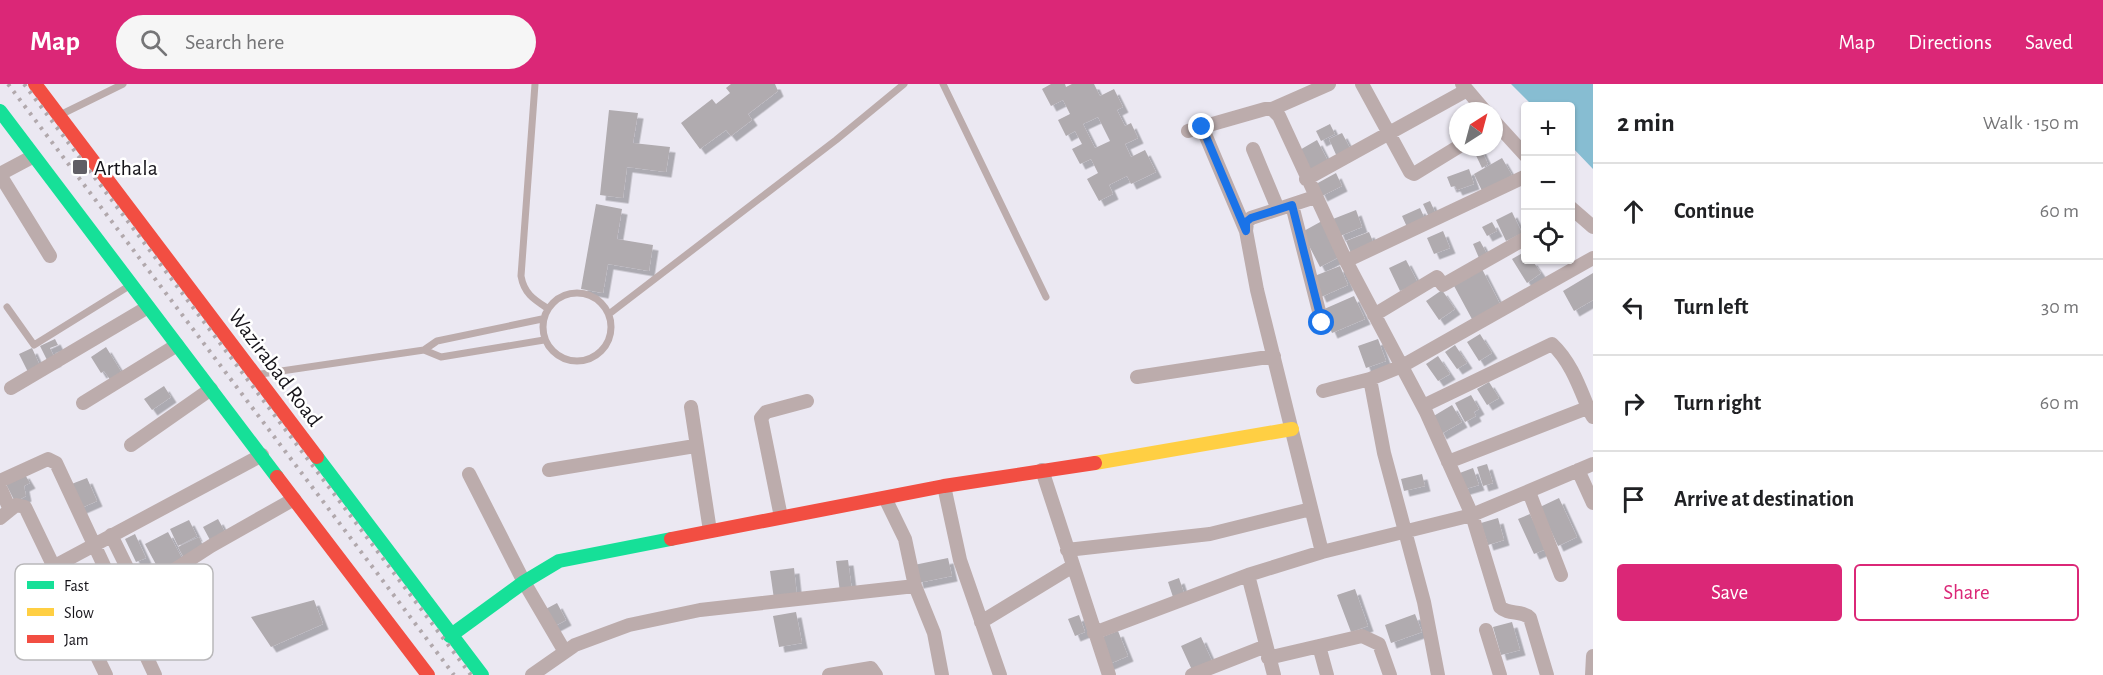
<!DOCTYPE html>
<meta charset="utf-8">
<style>
:root{--surface:#fff;--page:#f6f6f6;--text:#202124;--muted:#757577;--line:#e0e0e0;--accent:#db2777}
body{margin:0;font-family:"Alegreya Sans",sans-serif;background:var(--page);color:var(--text)}
.controls{position:absolute;right:18px;top:18px;display:grid;overflow:hidden;border-radius:6px;box-shadow:0 2px 4px #0004}
.controls button{width:54px;height:54px;display:grid;place-items:center;padding:0;border:0;border-bottom:2px solid var(--line);background:var(--surface);color:var(--text);font:30px sans-serif}
.compass{position:absolute;left:1449px;top:18px;width:54px;height:54px;border-radius:50%;background:var(--surface);box-shadow:0 2px 4px #0004;rotate:36deg}
.stop{position:absolute;width:18px;height:18px;margin:-14px;border:4px solid #1a73e8;border-radius:50%;background:#fff}
.stop.end{background:#1a73e8;border-color:#fff;box-shadow:0 2px 6px #0008}
.list{margin:0;padding:0;list-style:none}
h2{display:flex;justify-content:space-between;align-items:center;height:78px;margin:0;padding:0 24px;font-size:26px}
h2 small{font-size:20px;font-weight:400;color:var(--muted)}
.list li{display:grid;grid-template-columns:39px 1fr auto;gap:18px;align-items:center;box-sizing:border-box;height:96px;padding:0 24px;border-top:2px solid var(--line)}
.list b{display:block;font-size:22px;white-space:nowrap}
.list em{font-size:20px;font-style:normal;color:var(--muted)}
.actions{display:flex;gap:12px;padding:18px 24px}
.actions a{flex:1;padding:14px 0;border:2px solid var(--accent);border-radius:6px;text-align:center;font-size:21px;color:var(--accent)}
.actions .main{background:var(--accent);color:#fff}
.icon{flex:none;width:33px;height:33px;fill:none;stroke:currentColor;stroke-width:2;stroke-linecap:round;stroke-linejoin:round}
.map{position:relative;flex:none;width:1593px;height:591px;overflow:hidden}
header{display:flex;align-items:center;gap:36px;box-sizing:border-box;height:84px;padding:0 30px;background:var(--accent);color:#fff}
header strong{font-size:28px}
nav{display:flex;gap:33px;margin-inline-start:auto;font-size:21px}
.search{width:420px;height:54px;background:var(--page);display:flex;align-items:center;gap:15px;box-sizing:border-box;padding:0 21px;border-radius:33px;color:var(--muted);font-size:22px}
main{display:flex}
aside{flex:1;background:var(--surface)}
.map>svg:first-child{display:block}
.water{fill:#87bdd2}
.building{fill:#b0abaf;fill-rule:evenodd;filter:url(#shadow)}
.lines{fill:none;stroke-linecap:round;stroke-linejoin:round}
.lane{stroke:#bcacac;stroke-width:7}
.street{stroke:#bcacac;stroke-width:14}
.fast{stroke:#16e098;stroke-width:14}
.slow{stroke:#ffcf43;stroke-width:14}
.jam{stroke:#f24e42;stroke-width:14}
.rail{stroke:#b1a8ac;stroke-width:4;stroke-dasharray:3 6;stroke-linecap:butt}
.route{stroke:#1a73e8;stroke-width:8}
.poi-dot{fill:#605e65;stroke:#fff;stroke-width:2}
.labels{text-anchor:middle;stroke-width:5;stroke-linejoin:round;paint-order:stroke}
.poi-label{font-size:22px;fill:#151319;stroke:#fff;text-anchor:start}
.street-label{font-size:22px;fill:#151319;stroke:#fff}
.key{fill:#fff;stroke:#b9b8ba;stroke-width:1.5}
.key-label{font-size:16px;fill:#151319}
</style>
<header>
<strong>Map</strong>
<div class="search"><svg class="icon" aria-label="search" viewBox="0 0 24 24"><circle cx="10" cy="10" r="6"/><path d="M15 15l6 6"/></svg>Search here</div>
<nav><a>Map</a><a>Directions</a><a>Saved</a></nav>
</header>
<main>
<div class="map">
<svg width="1593" height="591" viewBox="0 0 1593 591">
<defs>
<filter id="shadow"><feDropShadow dx="5.5" dy="5.5" stdDeviation="0" flood-color="#0004"/></filter>
</defs>
<rect width="100%" height="100%" fill="#ebe8f2"/>
<path class="water" d="M1511 0H1593V85L1571 62 1570 22H1533Z"/>
<path class="building" d="M731 0H775L778 7 748 30 752 36 731 52 726 46 700 65 681 39 712 15 716 20 730 9 726 4Z
M1051 0H1065L1066 3 1072 0H1094L1100 12 1114 5 1123 23 1117 26 1125 42 1131 39 1138 54 1125 60 1131 73 1145 66 1156 88 1131 100 1127 92 1109 101 1113 110 1099 117 1087 95 1098 89 1091 75 1080 80 1072 65 1082 60 1075 47 1066 52 1058 36 1070 30 1063 16 1051 22 1042 5ZM1098 33 1110 57 1095 64 1083 40Z
M609 26 638 29 633 59 670 63 666 88 627 83 623 114 600 111Z
M1330 40 1335 50 1321 57 1316 47Z
M1342 49 1352 68 1338 75 1329 55Z
M1317 56 1329 79 1310 89 1298 67Z
M1472 63H1480L1488 80 1482 84Z
M1502 74 1512 91 1483 109 1474 90Z
M1469 85 1474 100 1457 106 1455 102 1451 103 1447 93Z
M1336 89 1342 102 1322 112 1316 100Z
M1430 117 1436 130 1429 133 1423 120Z
M596 120 622 125 617 155 653 161 649 187 608 180 603 209 581 205Z
M1420 124 1425 135 1407 143 1402 132Z
M1356 126 1362 143 1340 152 1333 135Z
M1512 128 1522 149 1506 157 1496 136Z
M1322 137 1341 172 1320 183 1302 148Z
M1492 138 1497 147 1487 152 1482 143Z
M1443 147 1450 164 1434 170 1427 154Z
M1369 148 1374 160 1351 169 1346 157Z
M1480 157 1487 170 1479 174 1473 160Z
M1526 167V176H1532L1541 189 1527 199 1512 175Z
M1406 176 1418 199 1400 207 1389 184Z
M1340 182 1348 201 1321 213 1312 193Z
M1482 185 1501 222 1473 237 1453 200Z
M1593 189V216L1574 227 1563 207Z
M1442 206 1455 225 1439 236 1426 217Z
M1354 212 1365 235 1332 249 1322 226Z
M1480 250 1492 269 1479 277 1467 258Z
M55 255 58 261 50 264 56 277 49 280 40 262Z
M1378 255 1386 277 1366 284 1358 262Z
M1455 261 1467 279 1457 285 1445 268Z
M106 263 122 289 111 297 104 287 101 289 91 273Z
M32 264 41 284 29 290 19 270Z
M1438 272 1450 290 1438 297 1426 280Z
M1489 298 1499 314 1487 321 1477 305Z
M164 302 171 313 152 326 144 315Z
M1471 311 1479 325 1474 328 1476 332 1465 338 1455 319Z
M1452 321 1462 338 1441 350 1432 333Z
M1487 380 1493 399 1483 402 1477 383Z
M1473 384 1479 401 1462 406 1457 390Z
M24 389 30 399 24 402 26 412 15 418 5 398Z
M1422 390 1425 402 1404 407 1401 395Z
M87 394 97 417 79 425 69 401Z
M1559 414 1577 453 1558 462 1540 423Z
M1530 430 1546 465 1534 470 1518 435Z
M1498 434 1504 456 1488 461 1481 439Z
M218 435 225 448 210 456 203 443Z
M189 436 197 452 178 462 170 445Z
M168 448 183 476 160 488 145 460Z
M135 450 146 474 136 478 125 455Z
M199 453 204 464 184 474 178 463Z
M948 474 952 492 918 499 914 481Z
M848 476 852 507 840 508 836 477Z
M794 484 797 512 774 515 770 487Z
M1179 494 1184 509 1173 513 1168 498Z
M1355 505 1368 542 1351 548 1337 511Z
M314 516 323 540 271 563 251 533Z
M557 519 566 536 553 543 544 526Z
M796 528 802 559 779 563 773 532Z
M1415 530 1422 548 1391 559 1385 541Z
M1079 531 1085 548 1075 552 1068 535Z
M1512 538 1520 566 1501 571 1493 543Z
M1118 547 1128 572 1107 581 1097 555Z
M1201 553 1212 577 1192 586 1181 562Z"/>
<g class="lines">
<path class="lane" d="M535 0 521 192C524 209 533 215 547 224
M943 0 1046 213
M62 30 123 0
M543 243a34 34 0 1 1 68 0a34 34 0 1 1-68 0Z
M7 223 34 261 129 202
M609 230 836 56 904 0
M424 266 441 273 544 256
M261 290 424 266 437 257 542 235"/>
<path class="street" d="M1362 0 1410 88 1414 90 1458 63
M1462 0 1485 27
M1272 25 1329 0
M1494 37 1526 72
M1202 43 1246 147
M1188 47 1265 25H1272L1279 32 1346 177 1426 328 1472 431 1500 523C1508 531 1522 526 1530 534L1547 591
M1253 65 1278 125
M0 90 32 73
M0 91 50 172
M1306 95 1467 6
M1315 113 1251 134 1247 138 1246 147 1257 206 1322 468
M1292 121 1322 239
M1570 123 1593 143
M1346 177 1526 92
M1374 231 1437 193 1443 201 1526 154
M1137 293 1274 272
M1370 295 1384 369 1424 518 1438 591
M11 304 148 223
M1323 307 1370 295 1402 282 1593 174
M83 319 177 261
M1423 322 1552 260C1571 278 1579 302 1589 326
M691 323 710 447
M131 361 211 305
M1448 378 1582 326H1589L1593 333
M549 386 695 362
M1042 386 1109 591
M1578 386 1593 419
M469 390 524 498 565 568
M0 397 48 375 56 379 155 591
M944 402 960 476 1000 591
M0 403 10 426
M1529 408 1561 491
M885 414 905 455 915 502 934 549 942 591
M781 433 761 334 766 328 807 317
M0 434 16 421 25 423 106 591
M111 451 169 569
M1067 466 1210 450 1311 425
M55 482 262 371
M1248 491 1274 591
M140 508 211 462 294 415
M981 538 1073 482
M1486 546 1500 591
M1094 549 1248 491 1322 468 1472 431 1593 380
M1319 562 1327 591
M1268 574 1362 552 1379 560 1390 591
M532 591 575 561 629 541 700 526 915 502
M829 591 871 584 876 591
M1192 591 1266 562
M1592 591 1593 572"/>
<path class="fast" d="M0 27 277 393
M317 373 482 591
M450 552 524 498 559 477 671 455"/>
<path class="slow" d="M1095 379 1292 345"/>
<path class="jam" d="M35 0 317 373
M277 393 428 591
M671 455 944 402 1095 379"/>
<path class="rail" d="M8 0 454 591
M24 0 471 591"/>
</g>
<g class="lines">
<path class="route" d="M1202 43 1246 147V138L1251 134 1292 121 1322 239"/>
</g>
<rect class="poi-dot" x="72" y="75" width="16" height="16" rx="3"/>
<g class="labels">
<g class="poi-label">
<text x="94" y="91">Arthala</text>
</g>
<g class="street-label">
<text transform="translate(276 283) rotate(53)" y="8">Wazirabad Road</text>
</g>
</g>
<rect x="15" y="480" width="198" height="96" rx="9" class="key"/>
<rect x="27" y="497" width="27" height="8" fill="#16e098"/>
<rect x="27" y="524" width="27" height="8" fill="#ffcf43"/>
<rect x="27" y="551" width="27" height="8" fill="#f24e42"/>
<g class="key-label">
<text x="64" y="507">Fast</text>
<text x="64" y="534">Slow</text>
<text x="64" y="561">Jam</text>
</g>
</svg>
<div class="controls">
<button>+</button>
<button>−</button>
<button><svg class="icon" aria-label="locate" viewBox="0 0 24 24"><circle cx="12" cy="12" r="6"/><path d="M12 2v4M12 18v4M2 12h4M18 12h4"/></svg></button>
</div>
<svg class="compass" viewBox="-18 -18 36 36"><path d="M0-13l5 13h-10z" fill="#e53935"/><path d="M0 13l5-13h-10z" fill="#757577"/></svg>
<div class="stop" style="left:1322px;top:239px"></div>
<div class="stop end" style="left:1202px;top:43px"></div>
</div>
<aside>
<h2>2 min<small>Walk · 150 m</small></h2>
<ul class="list">
<li><svg class="icon" aria-label="ahead" viewBox="0 0 24 24"><path d="M12 20V5M6 11l6-6 6 6"/></svg><div><b>Continue</b></div><em>60 m</em></li>
<li><svg class="icon" aria-label="left" viewBox="0 0 24 24"><path d="M17 20v-9H6M10 6l-5 5 5 5"/></svg><div><b>Turn left</b></div><em>30 m</em></li>
<li><svg class="icon" aria-label="right" viewBox="0 0 24 24"><path d="M7 20v-9h11M14 6l5 5-5 5"/></svg><div><b>Turn right</b></div><em>60 m</em></li>
<li><svg class="icon" aria-label="arrive" viewBox="0 0 24 24"><path d="M6 21V4h12l-3 4 3 4H6"/></svg><div><b>Arrive at destination</b></div></li>
</ul>
<div class="actions"><a class="main">Save</a><a>Share</a></div>
</aside>
</main>
